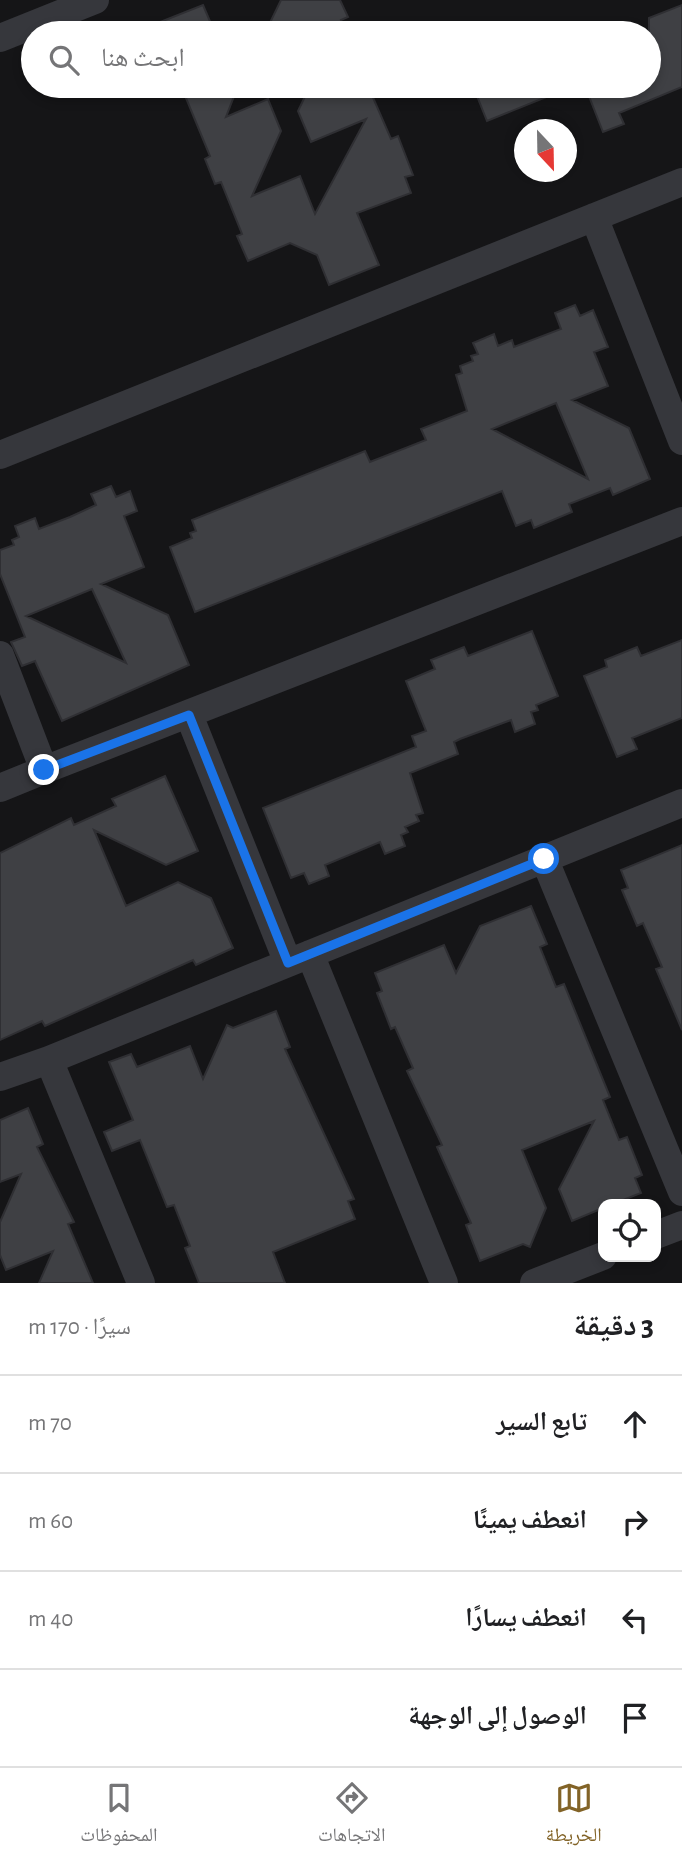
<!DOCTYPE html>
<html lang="ar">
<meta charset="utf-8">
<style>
:root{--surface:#fff;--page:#f6f6f6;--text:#202124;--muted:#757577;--line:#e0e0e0;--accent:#826327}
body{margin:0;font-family:"Alegreya Sans","Noto Naskh Arabic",sans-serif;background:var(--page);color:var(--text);direction:rtl}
.controls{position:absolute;right:21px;bottom:21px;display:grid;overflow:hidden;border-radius:14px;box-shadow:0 4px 10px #0003}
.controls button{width:63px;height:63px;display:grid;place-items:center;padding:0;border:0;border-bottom:2px solid var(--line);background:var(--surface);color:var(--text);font:35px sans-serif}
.compass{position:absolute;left:514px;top:119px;width:63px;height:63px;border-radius:50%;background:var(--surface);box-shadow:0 4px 10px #0003;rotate:158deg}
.stop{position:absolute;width:21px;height:21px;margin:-16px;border:5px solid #1a73e8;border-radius:50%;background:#fff}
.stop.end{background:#1a73e8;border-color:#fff;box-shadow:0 2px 7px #0008}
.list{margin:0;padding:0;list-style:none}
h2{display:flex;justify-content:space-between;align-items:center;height:91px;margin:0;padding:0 28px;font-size:30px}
h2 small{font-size:23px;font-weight:400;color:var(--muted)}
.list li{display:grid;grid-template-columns:46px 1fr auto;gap:21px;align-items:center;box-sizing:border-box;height:98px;padding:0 28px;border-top:2px solid var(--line)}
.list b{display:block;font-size:26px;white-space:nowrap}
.list em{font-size:23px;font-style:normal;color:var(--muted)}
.icon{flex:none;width:38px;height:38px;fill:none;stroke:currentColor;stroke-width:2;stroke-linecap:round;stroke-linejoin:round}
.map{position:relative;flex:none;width:682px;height:1283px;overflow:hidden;direction:ltr}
.search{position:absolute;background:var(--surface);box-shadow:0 4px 10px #0003;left:21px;right:21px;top:21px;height:77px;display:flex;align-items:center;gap:18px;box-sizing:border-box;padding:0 24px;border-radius:38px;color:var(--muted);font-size:26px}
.sheet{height:483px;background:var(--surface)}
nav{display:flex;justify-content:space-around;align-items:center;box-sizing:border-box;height:98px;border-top:2px solid var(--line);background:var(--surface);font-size:19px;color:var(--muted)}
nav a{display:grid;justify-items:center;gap:4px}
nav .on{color:var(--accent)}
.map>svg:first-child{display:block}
.building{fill:#3f4044;stroke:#2f2f33;stroke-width:2;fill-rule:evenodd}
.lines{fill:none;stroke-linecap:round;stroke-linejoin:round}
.minor{stroke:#36373c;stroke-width:28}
.route{stroke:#1a73e8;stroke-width:9}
</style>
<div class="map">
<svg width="682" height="1283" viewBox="0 0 682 1283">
<rect width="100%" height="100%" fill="#151517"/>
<path class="building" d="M281 0H340L348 17 341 20 347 33H265Z
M203 5 215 33H135V32Z
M682 5V87L619 113 624 124 603 132 585 86H649V18Z
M181 86H238L226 117 268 99 281 131 252 196 300 176 315 214 366 119 311 142 298 111 310 86H368L391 139 398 136 413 175 405 177 411 193 357 213 379 265 329 285 317 255 290 243 248 261 237 236 242 234 221 182 215 184 205 159 210 156Z
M473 86H571V87L487 121Z
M575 305 580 316 593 310 608 347 594 352 608 386 572 400 629 428 650 479 613 495 610 488 569 504 572 512 534 528 531 520 516 526 502 491 195 612 170 547 192 538 190 533 196 531 192 520 365 451 370 462 426 440 421 429 467 411 456 375 462 373 460 366 473 361 471 356 478 354 473 343 494 334 498 346 512 340 514 347 561 329 555 313ZM556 403 588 479 492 429Z
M111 486 116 497 130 491 137 511 124 516 144 567 101 584 168 615 189 665 62 721 35 661 22 666 11 642 25 637 0 574V550L14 545 12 540 19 537 15 526 35 518 39 529 70 517 96 505 91 494ZM92 589 126 663 26 616Z
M532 631 558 696 536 705 538 710 531 712 535 724 515 732 511 720 460 739 454 742 458 754 410 773 423 813 416 815 419 821 405 827 408 832 401 835 405 846 385 854 380 842 325 865 329 876 309 884 304 873 291 878 263 808 416 747 412 736 426 731 406 681 435 669 431 660 464 647 468 656Z
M682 640V718L632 738 637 749 617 757 584 676 607 667 605 660 637 647 641 656Z
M165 776 198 851 166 865 94 830 126 906 178 882 211 898 233 948 196 965 193 960 45 1026 42 1021 0 1040V853L71 818 74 825 116 806 112 799Z
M682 845V1030L656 969 662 967 643 923 637 926 622 890 628 888 621 870Z
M531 906 547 944 540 947 556 987 564 984 610 1097 603 1100 619 1140 627 1137 642 1175 635 1178 641 1193 613 1204H603V1208L572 1221 559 1189 594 1121 522 1150 546 1208 530 1247 523 1244 480 1261 466 1225 471 1223 437 1147 442 1145 407 1071 413 1068 395 1027 391 1029 377 993 382 991 375 973 444 945 456 973 480 926Z
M276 1011 290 1047 285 1049 354 1199 348 1201 355 1219 273 1252 285 1283H199L185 1248 190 1246 174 1205 167 1207 140 1140 112 1151 104 1132 133 1120 109 1062 131 1054 137 1067 190 1046 203 1079 227 1025 233 1028Z
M28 1108 43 1144 37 1147 74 1222 68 1224 93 1283H39L53 1251 6 1270 0 1255V1222L21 1174 0 1182V1120Z"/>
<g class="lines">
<path class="minor" d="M0 38 95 0
M594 217 682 441
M0 455 682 182
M0 655 44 770 0 788
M189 715 288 963
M44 770 682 521
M544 858 682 1192
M310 954 444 1283
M49 1060 141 1283
M0 1077 49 1060 682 803
M656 1235 682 1225
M534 1283 603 1256"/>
</g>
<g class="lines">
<path class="route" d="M44 770 189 715 288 963 544 859"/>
</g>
</svg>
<div class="controls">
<button><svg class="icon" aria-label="locate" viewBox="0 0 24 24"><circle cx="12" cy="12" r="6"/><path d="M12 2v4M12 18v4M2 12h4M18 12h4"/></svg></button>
</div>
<svg class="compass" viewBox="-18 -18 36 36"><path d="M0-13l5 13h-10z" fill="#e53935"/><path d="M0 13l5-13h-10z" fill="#757577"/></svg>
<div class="stop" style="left:544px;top:859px"></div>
<div class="stop end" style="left:44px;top:770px"></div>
<div class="search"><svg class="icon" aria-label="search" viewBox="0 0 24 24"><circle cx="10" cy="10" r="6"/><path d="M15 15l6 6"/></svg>ابحث هنا</div>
</div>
<section class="sheet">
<h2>3 دقيقة<small>سيرًا · 170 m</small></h2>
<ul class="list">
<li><svg class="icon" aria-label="ahead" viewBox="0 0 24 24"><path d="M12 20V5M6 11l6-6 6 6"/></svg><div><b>تابع السير</b></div><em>70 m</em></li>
<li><svg class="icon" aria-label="right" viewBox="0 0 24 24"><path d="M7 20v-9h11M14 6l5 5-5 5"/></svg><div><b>انعطف يمينًا</b></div><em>60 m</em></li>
<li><svg class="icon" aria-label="left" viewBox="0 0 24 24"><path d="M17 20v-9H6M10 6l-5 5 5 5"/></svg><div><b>انعطف يسارًا</b></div><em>40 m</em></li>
<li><svg class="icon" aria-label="arrive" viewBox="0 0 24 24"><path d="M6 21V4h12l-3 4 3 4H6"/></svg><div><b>الوصول إلى الوجهة</b></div></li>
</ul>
</section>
<nav>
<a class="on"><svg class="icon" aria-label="map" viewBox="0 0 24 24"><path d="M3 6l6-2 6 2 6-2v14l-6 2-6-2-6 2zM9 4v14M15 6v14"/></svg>الخريطة</a>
<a><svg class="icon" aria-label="directions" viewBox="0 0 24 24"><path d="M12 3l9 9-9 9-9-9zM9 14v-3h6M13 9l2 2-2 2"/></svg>الاتجاهات</a>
<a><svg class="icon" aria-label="saved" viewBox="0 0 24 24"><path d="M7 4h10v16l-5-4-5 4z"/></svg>المحفوظات</a>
</nav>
